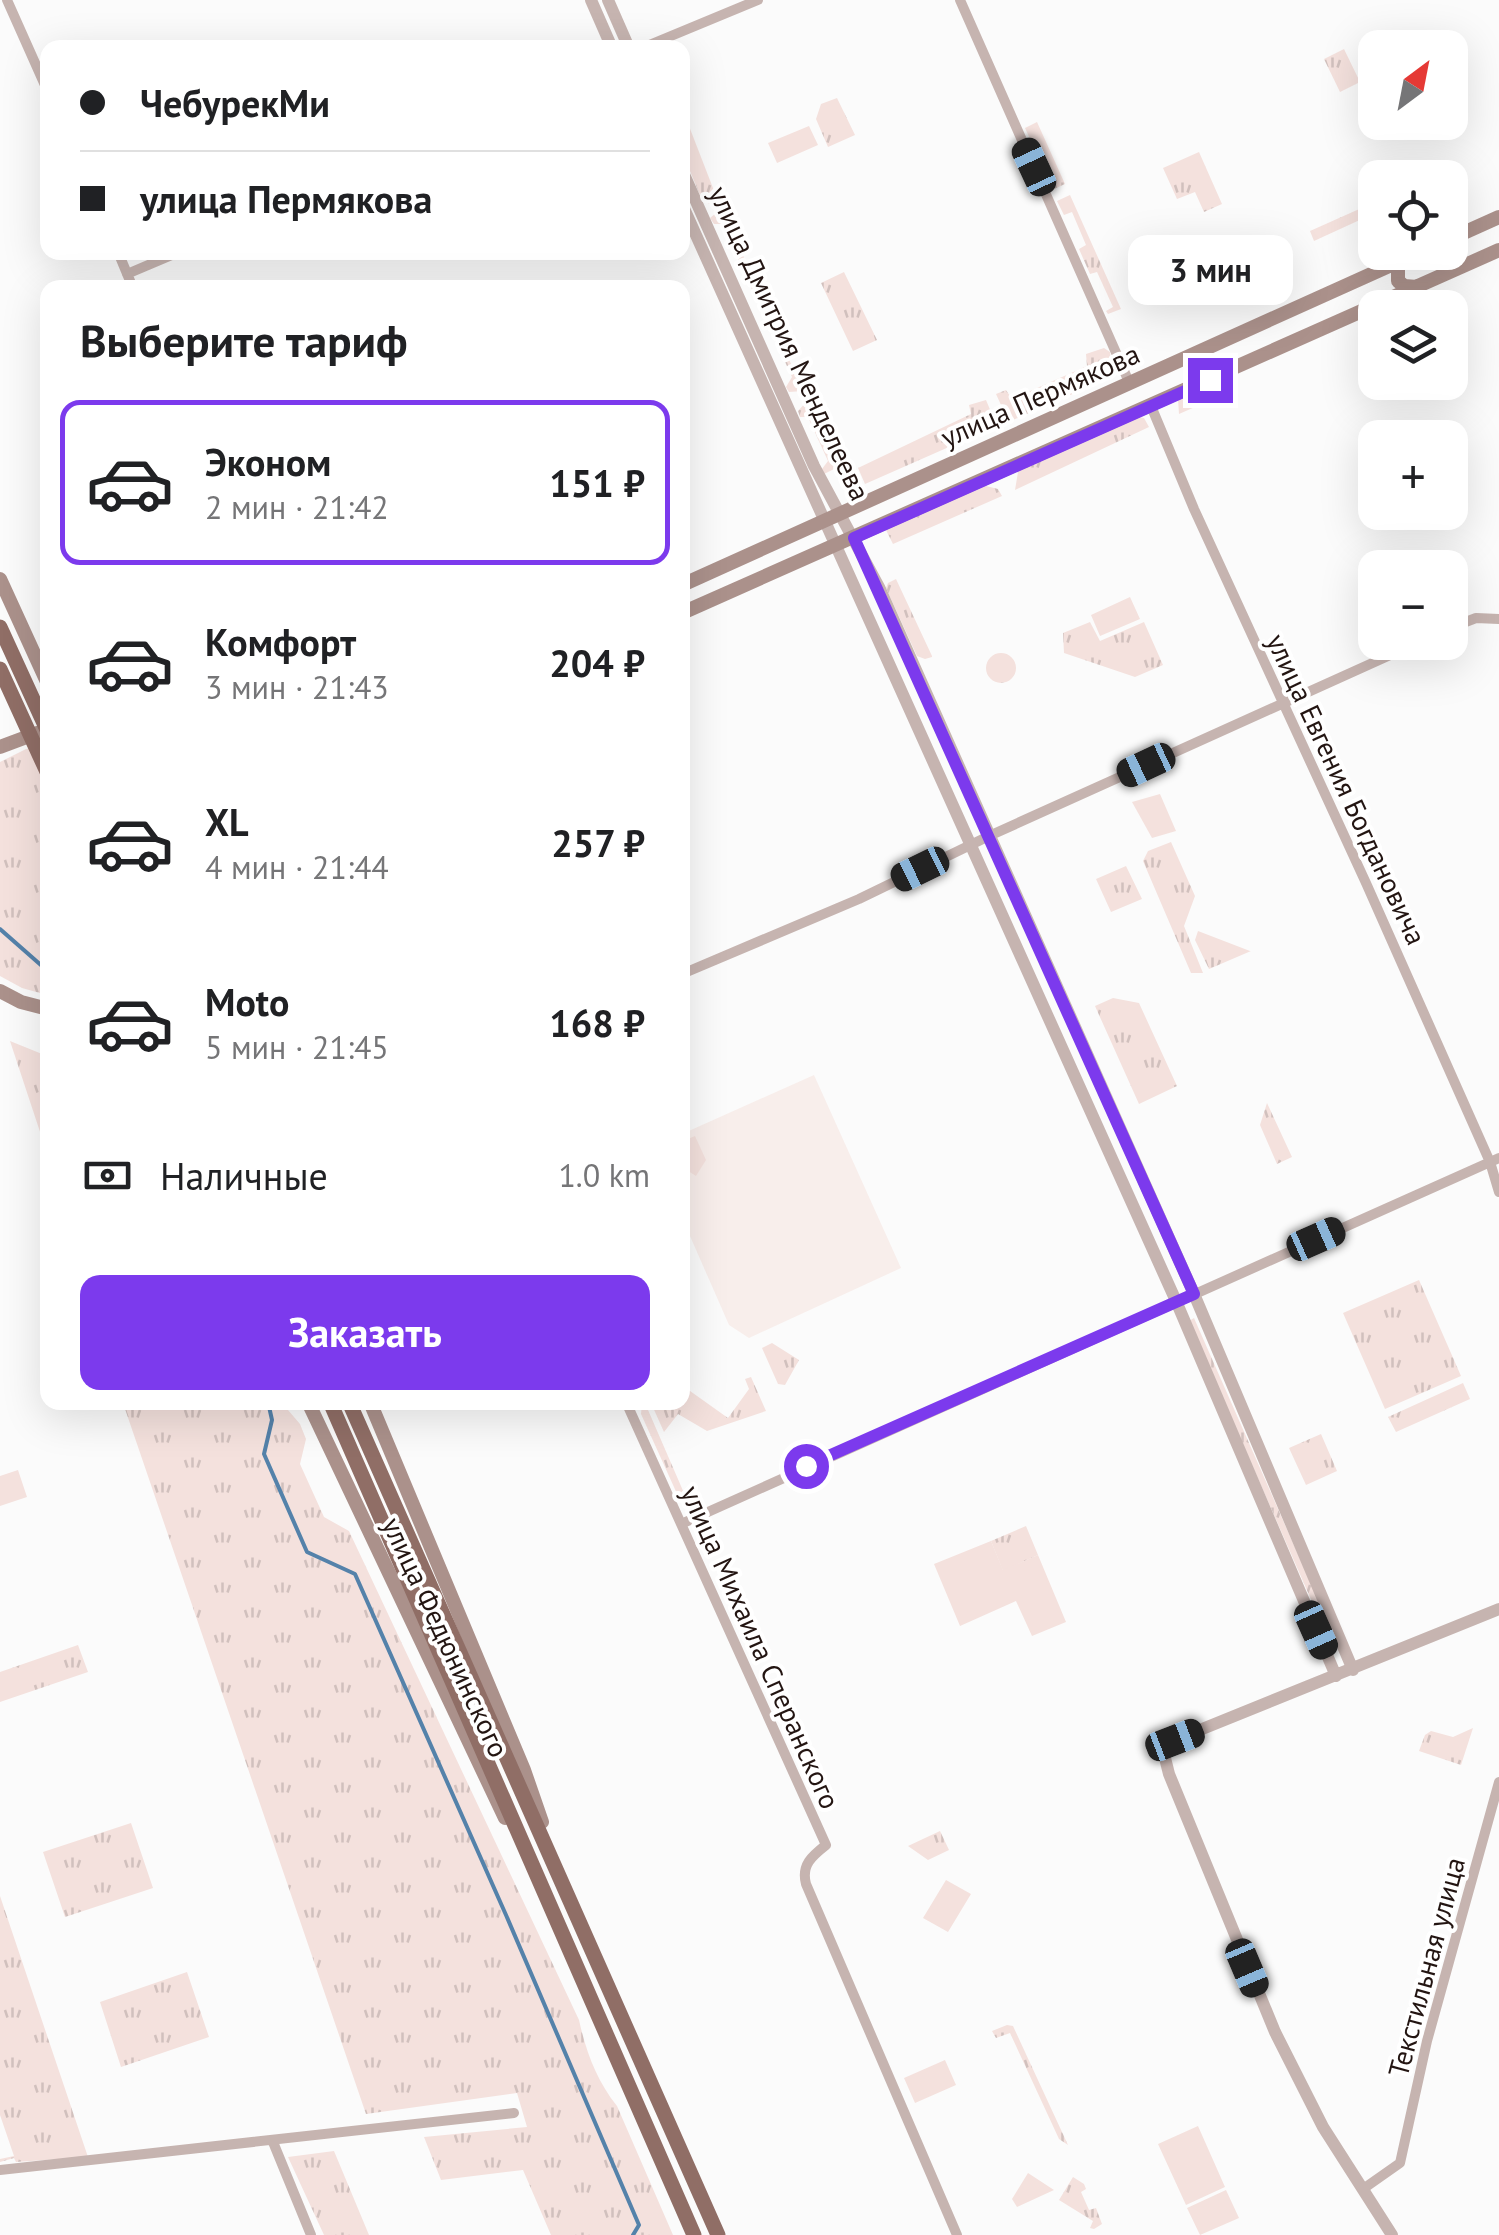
<!DOCTYPE html>
<html lang="ru">
<meta charset="utf-8">
<style>
:root{--surface:#fff;--page:#f2f2f2;--text:#202124;--muted:#757577;--line:#e0e0e0;--accent:#7c3aed}
body{margin:0;font-family:"PT Sans",sans-serif;background:var(--page);color:var(--text);height:100vh;display:flex;flex-direction:column;font-size:38px;white-space:nowrap}
*{box-sizing:border-box;margin:0}
p{font-size:32px;color:var(--muted)}
.icon{flex:none;width:55px;height:55px;fill:none;stroke:currentColor;stroke-width:2;stroke-linecap:round;stroke-linejoin:round}
.map{position:relative;flex:1;overflow:hidden}
.panel{position:absolute;left:40px;top:280px;width:650px;height:1130px;display:flex;flex-direction:column;background:var(--surface);border-radius:20px;box-shadow:0 10px 40px #0002}
.panel>*{flex:none}
.banner{position:absolute;left:40px;top:40px;width:650px;height:220px;border-radius:20px;box-shadow:0 10px 40px #0002;display:grid;align-content:center;height:220px;padding:0 40px;background:var(--surface)}
.needle{width:65px;rotate:32deg}
.tools{position:absolute;left:1358px;top:30px;display:grid;gap:20px}
.tools a{display:grid;place-items:center;width:110px;height:110px;border-radius:20px;background:var(--surface);box-shadow:0 10px 40px #0002;font-size:50px}
.end{position:absolute;width:45px;height:45px;margin:-22px;border:12px solid #7c3aed;background:#fff;box-shadow:0 0 0 5px #fff}
.from{border-radius:50%}
.bubble{position:absolute;height:70px;border-radius:20px;background:var(--surface);box-shadow:0 10px 40px #0002;font-size:32px;font-weight:600;line-height:70px;text-align:center}
.car{position:absolute;width:30px;height:60px;margin:-30px -15px;border-radius:12px;box-shadow:0 0 8px 2px #0007;background:linear-gradient(#222 24%,#8ab4d8 0 40%,#222 0 76%,#8ab4d8 0 86%,#222 0)}
.banner b{display:flex;align-items:center;gap:35px;height:95px;font-size:38px}
.banner b+b{border-top:2px solid var(--line)}
.banner i{width:25px;height:25px;background:var(--text)}
ul{padding:0;list-style:none}
li{display:flex;align-items:center;gap:30px;height:165px;margin:0 20px 15px;padding:0 20px;border:5px solid transparent;border-radius:20px}
li div{flex:1}
li b{display:block;font-size:38px}
li em{font-style:normal;font-weight:600}
li.selected{border-color:var(--accent)}
li>.icon{width:90px;height:90px;stroke-width:1.5}
h2{padding:0 40px;font-size:45px;line-height:120px}
.pay{display:flex;align-items:center;gap:25px;height:110px;padding:0 40px;font-size:38px}
.pay p{margin-inline-start:auto}
.button{display:flex;gap:20px;margin-top:auto;padding:20px 40px}
.button a{flex:1;height:115px;border-radius:20px;background:var(--accent);color:#fff;font-size:40px;font-weight:600;line-height:115px;text-align:center}
.map>svg:first-child{display:block}
.built{fill:#f8eeeb}
.grass{fill:url(#grass-tufts)}
.forest{fill:url(#forest-firs)}
.pitch{fill:#f4e1dd}
.lines{fill:none;stroke-linecap:round;stroke-linejoin:round}
.stream{stroke:#5482aa;stroke-width:4}
.minor{stroke:#c6b4b0;stroke-width:10}
.tertiary{stroke:#c6b4b0;stroke-width:12}
.secondary{stroke:#ab918b;stroke-width:14}
.trunk{stroke:#906e66;stroke-width:15}
.trunk-bridge{stroke:#906e66;stroke-width:15}
.route{stroke:#7c3aed;stroke-width:12}
.labels{text-anchor:middle;dominant-baseline:central;stroke-width:8;stroke-linejoin:round;paint-order:stroke}
.street-label{font-size:28px;fill:#231512;stroke:#fff}
</style>
<div class="map">
<svg width="1499" height="2235" viewBox="0 0 1499 2235">
<defs>
<pattern id="grass-tufts" width="24" height="20" patternUnits="userSpaceOnUse" patternTransform="scale(2.5)"><rect width="24" height="20" fill="#f4e1dd"/><path d="M3 7l-1-3M5 7V3M7 7l1-3M15 17l-1-3M17 17v-4M19 17l1-3" fill="none" stroke="#d1c0bd"/></pattern>
<pattern id="forest-firs" width="22" height="20" patternUnits="userSpaceOnUse" patternTransform="scale(2.5)"><rect width="22" height="20" fill="#f4e1dd"/><path d="M5 1l3.5 6h-7zM16 11l3.5 6h-7z" fill="#d1c0bd"/></pattern>
</defs>
<rect width="100%" height="100%" fill="#fbfbfb"/>
<path class="built" d="M814,1075L901,1268L749,1338L729,1325L683,1220L682,1134Z"/>
<path class="grass" d="M1344,49L1360,82L1340,92L1324,59Z
M837,98L855,135L828,147L816,119L821,104Z
M682,108L718,201L709,204L702,200L685,159Z
M1037,122L1065,184L1052,190L1047,178L1054,174L1038,141L1032,143L1025,128Z
M1199,152L1222,204L1204,212L1195,192L1177,199L1163,168Z
M1070,195L1121,309L1108,314L1106,311L1113,307L1097,272L1090,274L1079,249L1086,245L1072,212L1064,215L1057,201Z
M722,208L803,391L789,392L786,387L792,377L722,224H714L710,218Z
M844,272L877,340L853,351L821,283Z
M1104,348L1110,352L1111,359L1100,382L1013,420L1006,416L996,394L1006,390L1012,399L1087,366L1086,354Z
M1232,380L1236,389L1179,414L1178,399L1203,387Z
M808,400L838,467L824,474L822,469L828,461L808,417H800L798,411Z
M986,400L994,419L992,428L865,484L858,468L971,414L969,405Z
M1138,417L1144,418L1149,427L1015,490L1018,472L1024,468Z
M982,485L998,489L1002,496L893,544L886,530Z
M896,579L932,656V657L925,659L917,656L886,588L888,583Z
M1090,622L1100,641L1144,622L1163,665L1135,677L1064,653L1063,633Z
M986 668a15 15 0 1 1 30 0a15 15 0 1 1-30 0Z
M47,743V995L22,988L0,976V762L26,749Z
M1171,842L1195,896L1184,926L1203,973H1191L1143,861L1148,851Z
M1126,866L1142,899L1111,912L1096,879Z
M1198,931L1250,951H1251L1209,969L1195,940Z
M1113,998L1139,1003L1177,1086L1139,1104L1095,1006Z
M10,1041L47,1056V1153Z
M1267,1103L1292,1157L1277,1164L1260,1125Z
M1419,1280L1461,1376L1385,1409L1343,1313Z
M1194,1318L1333,1634L1327,1636L1189,1321Z
M772,1343L799,1360L785,1385L778,1384L762,1348Z
M751,1377L766,1411L707,1431L678,1414L664,1432L651,1403L682,1402L683,1386L728,1418L749,1389L745,1379Z
M1463,1383L1470,1399L1396,1432L1388,1417Z
M123,1403H282L300,1424L306,1439L300,1464L324,1517L349,1531L579,2020C586,2052 597,2081 617,2106L673,2235H551L523,2170L441,2180L424,2137L527,2127L517,2093L366,2114Z
M642,1403H645L684,1493L678,1496L641,1414Z
M1321,1434L1337,1471L1306,1485L1289,1448Z
M18,1470L27,1497L0,1506V1476Z
M1026,1526L1038,1555L1003,1571L991,1541Z
M78,1645L88,1672L0,1702V1672Z
M1473,1728L1461,1765L1419,1751L1425,1735L1431,1731L1453,1737Z
M131,1823L153,1888L65,1917L43,1852Z
M940,1831L949,1850L928,1860L908,1846Z
M0,1896L88,2157L16,2162L14,2158L0,2162V2159L14,2156L0,2115Z
M187,1972L209,2037L121,2067L100,2002Z
M1007,2025L1013,2026L1068,2145L1059,2139L1010,2033L996,2038L992,2031Z
M334,2151L369,2235H324L288,2157Z
M1028,2173L1054,2190L1017,2207L1012,2199Z
M1073,2177L1084,2184L1086,2189L1081,2192L1089,2210L1096,2208L1102,2224L1094,2229L1090,2228L1093,2221L1059,2200Z"/>
<path class="forest" d="M1375,202V213L1314,241L1310,231Z"/>
<path class="pitch" d="M809,126L818,145L777,163L768,143Z
M1130,597L1140,619L1100,636L1091,615Z
M1160,794L1176,831L1152,838L1132,802Z
M695,1136L706,1160L696,1176L682,1167L683,1141Z
M991,1541L1003,1570L1038,1555L1066,1622L1032,1636L1016,1601L960,1626L934,1564Z
M946,1880L971,1894L948,1932L923,1918Z
M945,2060L956,2085L915,2103L904,2078Z
M1198,2126L1225,2187L1186,2205L1158,2144Z
M1226,2190L1239,2218L1200,2235L1187,2208Z"/>
<g class="lines">
<path class="stream" d="M0,929L42,966L48,979
M268,1402L272,1420L264,1454L307,1552L355,1574L506,1915L639,2225L633,2235"/>
<path class="minor" d="M7,0L48,92
M960,0L1129,382
M642,48L758,0
M118,252L133,288
M127,274L179,252
M1151,406L1194,509L1366,883L1490,1162L1499,1192
M1450,628L1476,618L1499,619
M682,974L859,899L989,836L1419,642
M626,1402L826,1845C812,1856 801,1865 806,1884L957,2235
M681,1524L1499,1158
M273,2142L311,2235
M0,2170L514,2113
M1363,2189L1400,2163L1427,2041L1499,1782"/>
<path class="tertiary" d="M591,0L612,48
M608,0L629,48
M682,170L814,466L879,587L1194,1294L1353,1670
M682,204L1176,1301L1336,1676
M1392,2235L1323,2127L1275,2032L1169,1774L1165,1758L1166,1749L1175,1740L1499,1609"/>
<path class="secondary" d="M1450,239L1499,217
M1406,259L1398,267V281L1404,286L1417,287
M0,579L48,684
M682,585L1420,252
M682,613L1499,250
M0,747L48,729
M0,991L21,1002L48,1009
M308,1402L505,1818
M370,1402L524,1770L542,1822"/>
<path class="trunk" d="M330,1402L694,2235
M349,1402L718,2235"/>
<path class="trunk-bridge" d="M0,627L48,732
M0,669L48,774"/>
</g>
<g class="lines">
<path class="route" d="M806,1466L1194,1294L854,538L1210,380"/>
</g>
<g class="labels">
<g class="street-label">
<text transform="translate(790 343) rotate(65)">улица Дмитрия Менделеева</text>
<text transform="translate(1040 395) rotate(-24)">улица Пермякова</text>
<text transform="translate(1347 789) rotate(65)">улица Евгения Богдановича</text>
<text transform="translate(446 1637) rotate(65)">улица Федюнинского</text>
<text transform="translate(761 1647) rotate(66)">улица Михаила Сперанского</text>
<text transform="translate(1426 1967) rotate(-75)">Текстильная улица</text>
</g>
</g>
</svg>
<div class="tools">
<a><svg class="needle" viewBox="-14 -14 28 28"><path d="M0-13l5 13h-10z" fill="#e53935"/><path d="M0 13l5-13h-10z" fill="#757577"/></svg></a>
<a><svg class="icon" aria-label="locate" viewBox="0 0 24 24"><circle cx="12" cy="12" r="6"/><path d="M12 2v4M12 18v4M2 12h4M18 12h4"/></svg></a>
<a><svg class="icon" aria-label="layers" viewBox="0 0 24 24"><path d="M12 4l9 5-9 5-9-5zM3 14l9 5 9-5"/></svg></a>
<a>+</a>
<a>−</a>
</div>
<i class="end from" style="left:806px;top:1466px"></i>
<i class="end" style="left:1210px;top:380px"></i>
<div class="bubble" style="left:1128px;top:235px;width:165px">3 мин</div>
<i class="car" style="left:1034px;top:167px;rotate:335deg"></i>
<i class="car" style="left:1146px;top:765px;rotate:245deg"></i>
<i class="car" style="left:920px;top:869px;rotate:244deg"></i>
<i class="car" style="left:1316px;top:1239px;rotate:66deg"></i>
<i class="car" style="left:1316px;top:1630px;rotate:156deg"></i>
<i class="car" style="left:1175px;top:1740px;rotate:69deg"></i>
<i class="car" style="left:1247px;top:1968px;rotate:157deg"></i>
<div class="banner">
<b><i class="from"></i>ЧебурекМи</b>
<b><i></i>улица Пермякова</b>
</div>
<section class="panel">
<h2>Выберите тариф</h2>
<ul>
<li class="selected"><svg class="icon" aria-label="car" viewBox="0 0 24 24"><path d="M5 17H2v-5l4-1 3-4h7l3 4 3 1v5h-3M9 17h6M6 11h13"/><circle cx="7" cy="17" r="2"/><circle cx="17" cy="17" r="2"/></svg><div><b>Эконом</b><p>2 мин · 21:42</p></div><em>151 ₽</em></li>
<li><svg class="icon" aria-label="car" viewBox="0 0 24 24"><path d="M5 17H2v-5l4-1 3-4h7l3 4 3 1v5h-3M9 17h6M6 11h13"/><circle cx="7" cy="17" r="2"/><circle cx="17" cy="17" r="2"/></svg><div><b>Комфорт</b><p>3 мин · 21:43</p></div><em>204 ₽</em></li>
<li><svg class="icon" aria-label="car" viewBox="0 0 24 24"><path d="M5 17H2v-5l4-1 3-4h7l3 4 3 1v5h-3M9 17h6M6 11h13"/><circle cx="7" cy="17" r="2"/><circle cx="17" cy="17" r="2"/></svg><div><b>XL</b><p>4 мин · 21:44</p></div><em>257 ₽</em></li>
<li><svg class="icon" aria-label="car" viewBox="0 0 24 24"><path d="M5 17H2v-5l4-1 3-4h7l3 4 3 1v5h-3M9 17h6M6 11h13"/><circle cx="7" cy="17" r="2"/><circle cx="17" cy="17" r="2"/></svg><div><b>Moto</b><p>5 мин · 21:45</p></div><em>168 ₽</em></li>
</ul>
<div class="pay"><svg class="icon" aria-label="cash" viewBox="0 0 24 24"><path d="M3 7h18v10H3z"/><circle cx="12" cy="12" r="2"/></svg>Наличные<p>1.0 km</p></div>
<div class="button"><a>Заказать</a></div>
</section>
</div>
